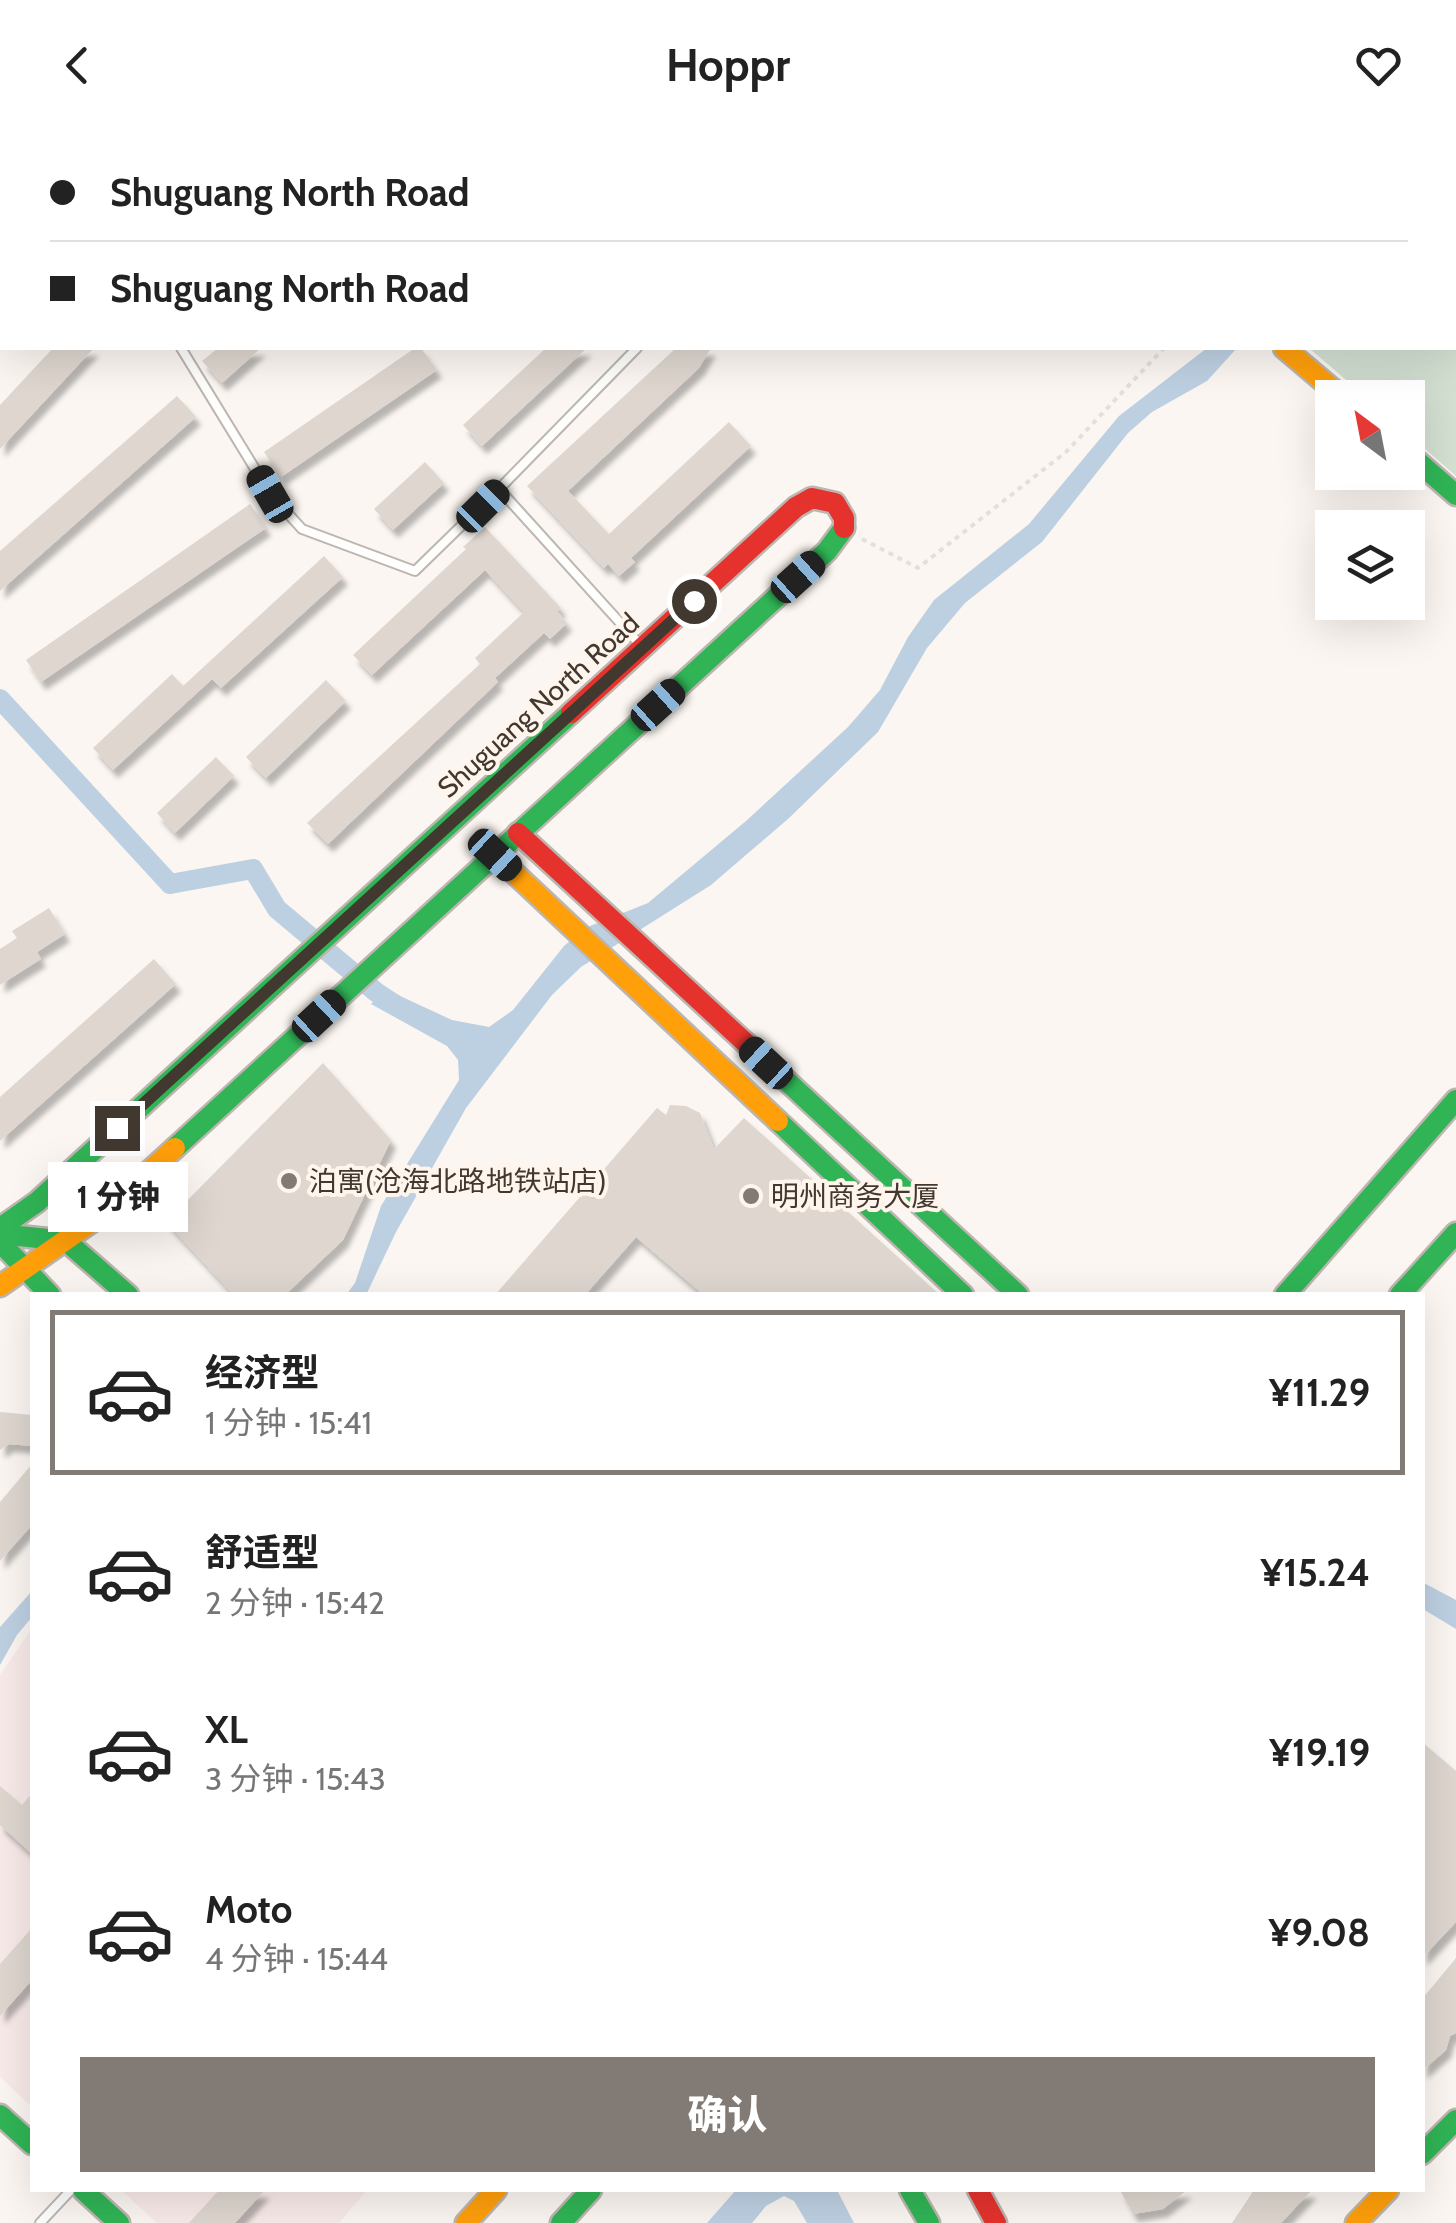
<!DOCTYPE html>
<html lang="zh">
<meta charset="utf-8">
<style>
:root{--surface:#fff;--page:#f6f6f6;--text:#222;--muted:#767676;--line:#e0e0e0;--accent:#827a74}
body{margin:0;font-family:Cabin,"Noto Sans SC",sans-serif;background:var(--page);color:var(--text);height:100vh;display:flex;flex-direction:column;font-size:38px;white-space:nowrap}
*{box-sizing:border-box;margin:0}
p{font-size:32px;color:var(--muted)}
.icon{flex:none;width:55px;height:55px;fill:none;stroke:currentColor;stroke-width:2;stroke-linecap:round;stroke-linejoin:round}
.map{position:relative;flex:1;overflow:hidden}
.details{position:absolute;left:30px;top:1162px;width:1395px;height:900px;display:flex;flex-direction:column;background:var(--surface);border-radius:0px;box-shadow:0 10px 40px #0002}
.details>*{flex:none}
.guide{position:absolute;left:0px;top:0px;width:1458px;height:220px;box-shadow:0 10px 40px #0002;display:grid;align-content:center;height:220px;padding:0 50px;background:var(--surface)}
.needle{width:65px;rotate:328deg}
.tools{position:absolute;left:1315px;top:250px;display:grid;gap:20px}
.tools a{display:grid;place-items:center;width:110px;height:110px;border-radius:0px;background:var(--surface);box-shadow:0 10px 40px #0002;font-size:50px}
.end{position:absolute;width:45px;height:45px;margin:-22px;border:12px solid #413830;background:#fff;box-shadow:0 0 0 5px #fff}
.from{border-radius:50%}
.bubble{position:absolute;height:70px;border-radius:0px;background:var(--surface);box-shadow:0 10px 40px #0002;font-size:32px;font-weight:800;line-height:70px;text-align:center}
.car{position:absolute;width:30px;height:60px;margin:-30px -15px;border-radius:12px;box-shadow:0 0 8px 2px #0007;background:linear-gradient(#222 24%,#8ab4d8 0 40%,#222 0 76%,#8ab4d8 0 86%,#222 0)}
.guide b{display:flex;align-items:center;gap:35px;height:95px;font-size:38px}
.guide b+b{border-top:2px solid var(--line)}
.guide i{width:25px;height:25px;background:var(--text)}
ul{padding:18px 0 0;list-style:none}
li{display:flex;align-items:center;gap:30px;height:165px;margin:0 20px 15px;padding:0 30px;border:5px solid transparent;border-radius:0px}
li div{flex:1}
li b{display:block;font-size:38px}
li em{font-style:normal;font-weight:800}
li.selected{border-color:var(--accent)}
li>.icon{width:90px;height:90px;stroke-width:1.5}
.primary-button{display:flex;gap:20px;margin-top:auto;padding:20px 50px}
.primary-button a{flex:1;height:115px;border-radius:0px;background:var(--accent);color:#fff;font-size:40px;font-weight:800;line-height:115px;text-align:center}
header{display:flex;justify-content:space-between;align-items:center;height:130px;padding:0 50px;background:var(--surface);font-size:45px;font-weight:800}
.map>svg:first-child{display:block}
.education{fill:#f8eae9}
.green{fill:#d3e0d2}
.water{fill:#bdd0e2}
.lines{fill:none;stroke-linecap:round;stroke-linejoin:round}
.canal{stroke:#bdd0e2;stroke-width:20}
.building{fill:#ded6cf;filter:url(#shadow)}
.lane-casing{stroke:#bcb5b0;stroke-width:12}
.fast-casing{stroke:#bcb5b0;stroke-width:25}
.slow-casing{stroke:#bcb5b0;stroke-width:25}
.jam-casing{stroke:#bcb5b0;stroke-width:25}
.path{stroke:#e2e0de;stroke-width:4;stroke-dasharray:5 5;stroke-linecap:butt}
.lane{stroke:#fefefd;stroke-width:8}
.fast{stroke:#30b455;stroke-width:20}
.slow{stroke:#ff9f0a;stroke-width:20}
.jam{stroke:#e5322d;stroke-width:20}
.route{stroke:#413830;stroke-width:12}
.poi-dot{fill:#827a74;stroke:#fff5ed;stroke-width:4}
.labels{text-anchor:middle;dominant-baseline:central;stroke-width:8;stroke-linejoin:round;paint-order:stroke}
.street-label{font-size:28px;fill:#413830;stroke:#fff5ed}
.poi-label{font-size:28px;fill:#413830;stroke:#fff5ed;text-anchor:start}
</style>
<header><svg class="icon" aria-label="back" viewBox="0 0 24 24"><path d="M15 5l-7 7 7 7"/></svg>Hoppr<svg class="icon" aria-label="heart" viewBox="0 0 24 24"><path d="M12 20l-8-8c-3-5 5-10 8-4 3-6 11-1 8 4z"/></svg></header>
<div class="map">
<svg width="1456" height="2093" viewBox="0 0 1456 2093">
<defs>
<filter id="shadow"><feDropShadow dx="5" dy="8" stdDeviation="2.5" flood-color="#0004"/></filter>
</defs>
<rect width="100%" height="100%" fill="#fbf6f1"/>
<path class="education" d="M32,1498V1977L0,1947V1545Z
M121,2060H367L339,2093H157Z"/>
<path class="green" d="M1455,106L1456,107V346L1408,304V268L1366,267L1309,218H1455Z"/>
<path class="water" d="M1207,218H1237L1207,251L1152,282L1128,303L1042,412L965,473L927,518L878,602L788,689L711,755L581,837L552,865L466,978L396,1102L366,1165H346L355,1153L381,1076L459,950L458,930L447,916L371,874L385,859L452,890L489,897L513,880L564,816L585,798L648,773L746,691L848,597L880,560L908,507L934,470L1029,394L1119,286Z
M1422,1452L1456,1470V1499L1423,1479Z
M32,1461V1487L17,1505L0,1535V1497Z
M736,2060H837L854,2093H807L794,2071L784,2066L766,2076L752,2093H707Z"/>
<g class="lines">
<path class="canal" d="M0,569L170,754L253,739L277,779L376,862L402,879"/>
</g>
<path class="building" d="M53,218H94L0,319V275Z
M218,218H261L222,253L202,231Z
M415,218H421L437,240L281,347L264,322Z
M546,218H587L482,316L463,295Z
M676,218H711L699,238L568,361L609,404L729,292L751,316L631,428L635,432L619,446L608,434L604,438L527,356Z
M177,266L196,287L0,461V421Z
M425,332L444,353L393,400L374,379Z
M250,374L266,398L41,552L26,530Z
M485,397L561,478L557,481L567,493L550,509L544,503L495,548L498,552L328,714L307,693L480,534L475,528L524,482L485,440L372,545L353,525L466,419L463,417Z
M324,426L343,447L221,558L212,549L113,640L93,618L172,544L183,556Z
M326,550L346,571L266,648L246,627Z
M216,627L234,646L175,703L157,683Z
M49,778L65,804L37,822L41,829L0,855V819L17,808L12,801Z
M154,829L176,854L0,1011V967Z
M323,933L391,1010L343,1110L285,1165H234L166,1092Z
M670,975L686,976L700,983L714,1019L744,988L940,1165H704L636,1107L585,1165H495L657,978L666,985Z
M0,1282L32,1285V1316L9,1314L0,1320Z
M32,1334V1395L0,1431V1372Z
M1422,1612L1456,1641V1792L1422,1828Z
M0,1656L22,1675L32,1663V1724L0,1695Z
M32,1798V1850L0,1886V1834Z
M1456,1828V1903L1450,1906L1446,1920L1422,1941V1869Z
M219,2060H265L235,2093H189Z
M1120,2060H1187L1163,2079L1133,2084Z
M1254,2060H1312L1281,2093H1232Z"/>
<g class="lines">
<defs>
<path id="lane" d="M601,0L603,2
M0,1L2,4
M181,218L271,365L302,399L415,441L499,359L642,517
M499,359L637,218
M40,2093L71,2060"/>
<path id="fast" d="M1032,0L1035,2
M1408,323L1456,365
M763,929L1018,1165
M778,991L963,1165
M175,1018L827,421L844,398
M0,1098L37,1072L571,583
M0,1104L66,1111L128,1165
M0,1112L50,1165
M1285,1165L1456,970
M1400,1165L1456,1103
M0,1985L32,2014
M1422,2024L1456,1990
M83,2060L119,2093
M910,2060L929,2093
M561,2093L591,2060"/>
<path id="slow" d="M1284,218L1343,268
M495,725L778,991
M0,1156L100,1086L175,1018
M466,2093L496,2060
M1356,2093L1388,2060"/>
<path id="jam" d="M571,583L796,377L812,368L835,373L844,388V398
M518,703L763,929
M978,2060L996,2093"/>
</defs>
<use href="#lane" class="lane-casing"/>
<use href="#fast" class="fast-casing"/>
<use href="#slow" class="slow-casing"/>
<use href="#jam" class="jam-casing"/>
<path class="path" d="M1282,0L1285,2
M862,409L918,438L1066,322L1164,218"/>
<use href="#lane" class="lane"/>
<use href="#fast" class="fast"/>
<use href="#slow" class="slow"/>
<use href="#jam" class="jam"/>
</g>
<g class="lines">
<path class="route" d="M117,998L694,471"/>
</g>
<g class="poi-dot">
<circle cx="289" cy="1051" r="10"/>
<circle cx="751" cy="1066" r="10"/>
</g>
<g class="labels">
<g class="street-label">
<text transform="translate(538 575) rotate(-42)">Shuguang North Road</text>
</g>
<g class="poi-label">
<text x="309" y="1051">泊寓(沧海北路地铁站店)</text>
<text x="771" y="1066">明州商务大厦</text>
</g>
</g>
</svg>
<div class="tools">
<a><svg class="needle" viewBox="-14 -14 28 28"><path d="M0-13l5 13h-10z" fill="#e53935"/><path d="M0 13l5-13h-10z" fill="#767676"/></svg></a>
<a><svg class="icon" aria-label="layers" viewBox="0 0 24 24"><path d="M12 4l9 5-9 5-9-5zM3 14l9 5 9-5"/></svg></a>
</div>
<i class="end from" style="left:694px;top:471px"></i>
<i class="end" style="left:117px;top:998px"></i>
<div class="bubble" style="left:48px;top:1032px;width:140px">1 分钟</div>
<i class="car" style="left:270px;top:364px;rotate:330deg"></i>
<i class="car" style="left:483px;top:376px;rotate:45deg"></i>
<i class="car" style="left:798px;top:447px;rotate:48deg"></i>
<i class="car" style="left:658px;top:575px;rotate:48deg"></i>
<i class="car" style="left:495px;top:725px;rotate:133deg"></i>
<i class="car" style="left:319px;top:886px;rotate:47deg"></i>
<i class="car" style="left:766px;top:933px;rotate:313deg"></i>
<div class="guide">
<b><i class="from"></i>Shuguang North Road</b>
<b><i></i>Shuguang North Road</b>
</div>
<section class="details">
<ul>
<li class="selected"><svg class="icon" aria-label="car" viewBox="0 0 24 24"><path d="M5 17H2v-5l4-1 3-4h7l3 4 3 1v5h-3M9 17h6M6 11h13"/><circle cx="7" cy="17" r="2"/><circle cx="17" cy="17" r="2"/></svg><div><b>经济型</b><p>1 分钟 · 15:41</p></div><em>¥11.29</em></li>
<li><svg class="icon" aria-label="car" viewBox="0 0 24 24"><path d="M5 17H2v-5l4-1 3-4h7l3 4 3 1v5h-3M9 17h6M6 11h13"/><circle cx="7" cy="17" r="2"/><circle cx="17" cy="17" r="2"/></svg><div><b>舒适型</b><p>2 分钟 · 15:42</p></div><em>¥15.24</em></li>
<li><svg class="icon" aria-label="car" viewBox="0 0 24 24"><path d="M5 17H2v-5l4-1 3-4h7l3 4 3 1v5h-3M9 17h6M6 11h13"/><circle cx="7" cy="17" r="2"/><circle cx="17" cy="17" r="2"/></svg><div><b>XL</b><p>3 分钟 · 15:43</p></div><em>¥19.19</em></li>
<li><svg class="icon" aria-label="car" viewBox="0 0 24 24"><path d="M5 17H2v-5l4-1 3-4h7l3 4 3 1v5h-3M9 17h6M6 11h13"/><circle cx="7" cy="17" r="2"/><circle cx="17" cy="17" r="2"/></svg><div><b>Moto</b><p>4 分钟 · 15:44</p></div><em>¥9.08</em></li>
</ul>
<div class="primary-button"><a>确认</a></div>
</section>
</div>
